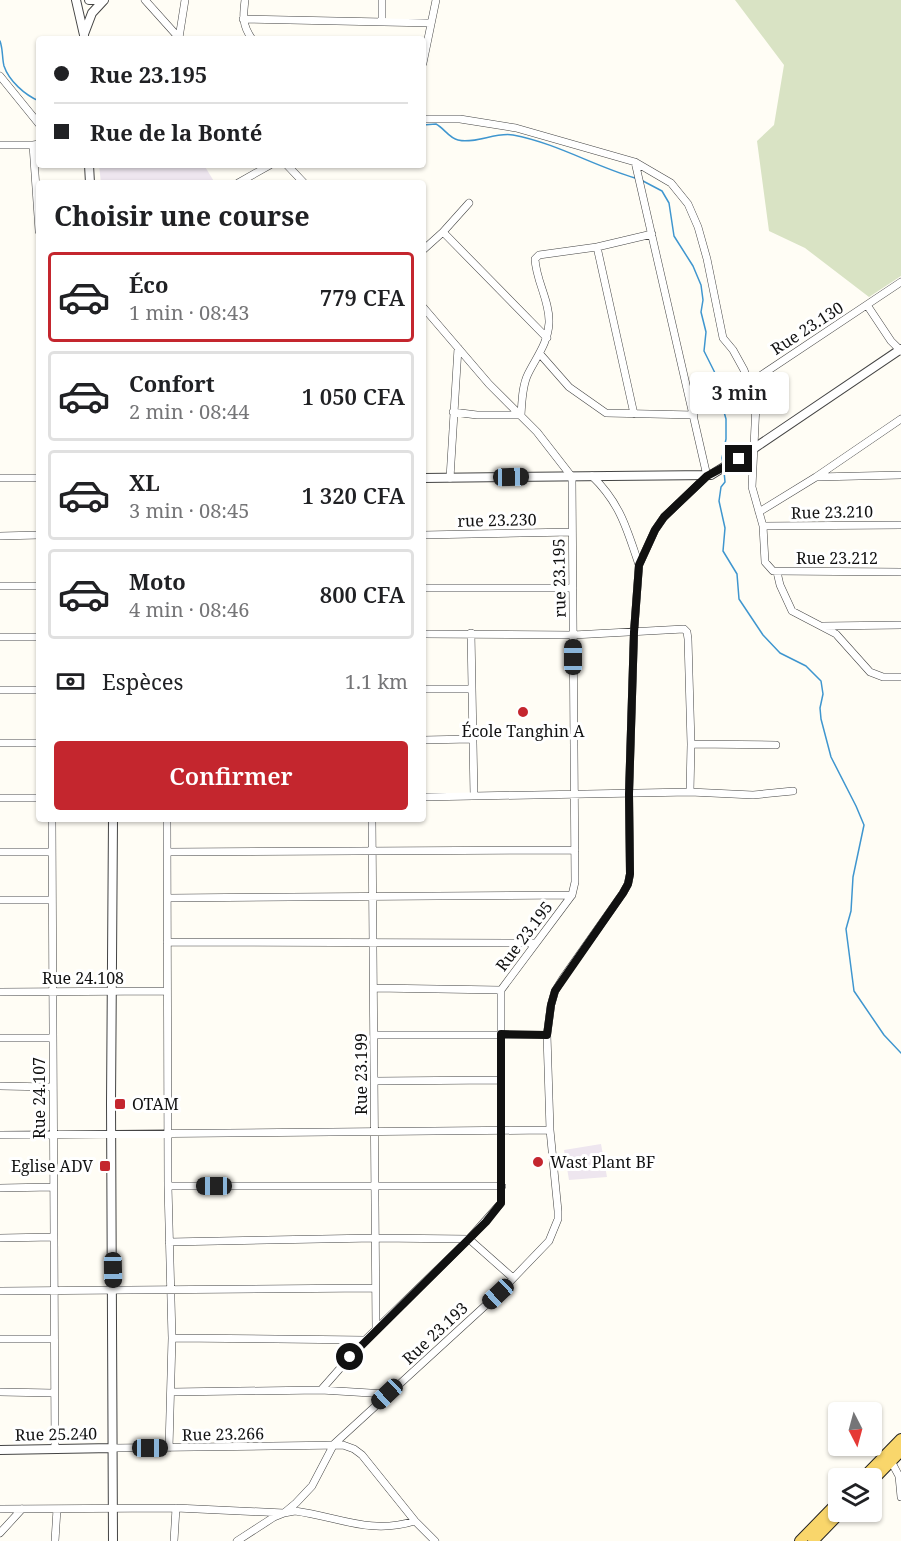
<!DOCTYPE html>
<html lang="fr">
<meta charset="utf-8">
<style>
:root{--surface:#fff;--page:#f6f6f6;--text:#202124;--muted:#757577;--line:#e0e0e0;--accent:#c4262e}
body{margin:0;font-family:"Noto Serif",serif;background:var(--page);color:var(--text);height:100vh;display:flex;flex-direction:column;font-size:22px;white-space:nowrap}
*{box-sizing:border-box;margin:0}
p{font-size:20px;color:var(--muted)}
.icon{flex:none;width:33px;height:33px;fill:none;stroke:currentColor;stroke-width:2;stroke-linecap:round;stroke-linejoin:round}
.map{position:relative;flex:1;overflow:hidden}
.sheet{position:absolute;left:36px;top:180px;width:390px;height:642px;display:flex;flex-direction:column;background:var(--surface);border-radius:6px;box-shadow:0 2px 4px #0004}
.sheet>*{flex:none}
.guide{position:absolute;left:36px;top:36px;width:390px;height:132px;border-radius:6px;box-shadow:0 2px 4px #0004;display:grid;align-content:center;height:132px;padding:0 18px;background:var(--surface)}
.needle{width:39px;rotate:174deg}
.tools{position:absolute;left:828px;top:1402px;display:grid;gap:12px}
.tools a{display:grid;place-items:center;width:54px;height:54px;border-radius:6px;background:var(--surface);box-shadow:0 2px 4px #0004;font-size:30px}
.end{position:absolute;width:27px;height:27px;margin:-14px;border:8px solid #111;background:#fff;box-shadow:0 0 0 3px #fff}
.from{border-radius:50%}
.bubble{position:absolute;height:42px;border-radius:6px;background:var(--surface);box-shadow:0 2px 4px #0004;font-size:20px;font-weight:600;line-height:42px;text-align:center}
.car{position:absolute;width:18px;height:36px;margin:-18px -9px;border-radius:8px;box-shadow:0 0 4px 2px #0007;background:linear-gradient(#222 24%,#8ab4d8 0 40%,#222 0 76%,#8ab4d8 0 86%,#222 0)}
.guide b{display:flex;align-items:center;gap:21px;height:57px;font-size:22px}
.guide b+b{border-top:2px solid var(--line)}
.guide i{width:15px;height:15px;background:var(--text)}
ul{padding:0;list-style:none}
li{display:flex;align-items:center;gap:18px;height:90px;margin:0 12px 9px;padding:0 6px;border:3px solid var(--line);border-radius:6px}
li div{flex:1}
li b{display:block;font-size:22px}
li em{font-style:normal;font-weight:600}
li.current{border-color:var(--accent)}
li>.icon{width:54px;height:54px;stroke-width:1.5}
h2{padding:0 18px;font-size:27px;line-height:72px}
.pay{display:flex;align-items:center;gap:15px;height:66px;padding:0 18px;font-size:22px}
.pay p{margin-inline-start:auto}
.action{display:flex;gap:12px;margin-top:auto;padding:12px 18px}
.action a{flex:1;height:69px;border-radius:6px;background:var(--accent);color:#fff;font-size:24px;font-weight:600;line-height:69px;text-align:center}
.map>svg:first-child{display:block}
.industrial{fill:#eee6ef}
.cemetery{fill:#d9e3c4}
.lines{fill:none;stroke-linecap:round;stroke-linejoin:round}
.stream{stroke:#3f96cf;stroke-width:1.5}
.minor-casing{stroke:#444;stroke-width:8}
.tertiary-casing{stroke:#444;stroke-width:10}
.primary-casing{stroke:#222;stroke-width:12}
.minor{stroke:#fff;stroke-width:7}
.tertiary{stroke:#fff;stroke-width:8}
.primary{stroke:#f9d66b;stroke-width:10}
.route{stroke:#111;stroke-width:8}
.poi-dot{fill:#c4262e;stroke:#fff;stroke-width:2}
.labels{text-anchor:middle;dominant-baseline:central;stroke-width:6;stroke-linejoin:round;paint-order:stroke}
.street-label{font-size:16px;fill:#111;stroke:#fff}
.poi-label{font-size:16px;fill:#111;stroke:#fff;text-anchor:start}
</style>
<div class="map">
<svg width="901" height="1541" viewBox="0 0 901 1541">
<rect width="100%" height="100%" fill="#fffdf5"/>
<path class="industrial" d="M99,165H204L215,183H101Z
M601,1144L607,1177L569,1180L564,1150Z"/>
<path class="cemetery" d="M735,0H901V276L869,297L805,248L769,231L757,141L774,125L784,65Z"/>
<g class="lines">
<path class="stream" d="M0,41C3,49 2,58 4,66C9,81 25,95 39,101
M423,125L436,124C444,128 449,138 458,140C476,144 495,132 513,135C556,143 594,166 635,178
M643,181L662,191L669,203L674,236L693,266L701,285L703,300L701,312L706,332L704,351L717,377V387L726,419V439L722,458L723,463
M724,471L725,482L721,487L719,501L725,528L723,551L737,574L739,599L763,635L780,653L806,666L821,681L823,694L820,708L821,719L831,757L856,806L864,825L853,877L851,911L846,929L854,991L884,1035L901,1053"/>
<defs>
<path id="minor" d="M145,0L180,39
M245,0C243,16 242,25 252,39
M243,19L431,23
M382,21V0
M179,38L185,0
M423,63L436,0
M0,76L39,124
M423,119H460L516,128L635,162L671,183L688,204L698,227L707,259L723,338L733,350L744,370L755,400
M39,144L33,145L39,231
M0,145H33
M287,165L304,183
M238,183L270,165
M443,232L469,203
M597,247L652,234
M423,250L443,232L547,338
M901,282L760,376L757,384L752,487L763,526L765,562L773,571L901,572
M867,305L891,341L901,351
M540,354L569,387L606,413L694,415
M453,412L477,415H521C522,402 522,386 528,374C537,356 548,343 549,323C550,301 536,281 535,259L539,255L597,247L634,414
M592,476C620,503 627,529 639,565
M817,477L901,475
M0,478H39
M450,478L458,348
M759,512L816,477L901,419
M763,526L901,525
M423,535L572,532
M0,536L39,535
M777,572L780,585L792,611L836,634L870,672L883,677H901
M0,586H39
M423,588H573
M823,626L901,625
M471,633L474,796
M423,634L573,635L684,629L687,632L688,639L691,744L690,792
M0,637H39
M423,689H472
M0,690H39
M423,740L472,739
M0,743H39
M691,744L776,745
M423,797L690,792L753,795L793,791
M0,798H39
M52,819L55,1449
M167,819L168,1186L172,1338L169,1448
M372,819L376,1329
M0,852H52
M167,852L575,850
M168,898L572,895
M0,900H51
M167,942L535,943
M374,988L501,990
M0,992L166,991
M374,1035H547
M0,1038H52
M374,1081L501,1080
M0,1086L52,1087
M0,1135L550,1130
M168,1186H502
M0,1188L53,1187
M0,1238L54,1237
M169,1242L375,1238L469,1239L513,1278
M0,1291L374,1288
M172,1338L365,1340
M0,1339H54
M321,1390L365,1340L469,1239L501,1203V990L572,895L575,882L572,477L537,432L489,384L423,307
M0,1392L54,1393
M171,1392L321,1390L387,1394
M113,1448L343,1445L354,1449L362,1455L415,1521L435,1541
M891,1461L899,1476L901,1497
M0,1509L176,1508L284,1513L295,1511C339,1517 370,1535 415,1521
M0,1533L22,1509
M55,1541L57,1509
M174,1541L176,1508
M237,1541L274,1517L284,1513L296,1503L312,1486L334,1444L498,1294L549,1241L558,1219V1211L550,1130L547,1035L551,1005L555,991L563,978L623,893L628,884L630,874L629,794L634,632L639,565L655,530L664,517L707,476L635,162"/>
<path id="tertiary" d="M76,0L84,35
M89,0H104
M84,34L92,13L104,0
M89,165L90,183
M423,478L711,475L753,449L901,349
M0,1450L113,1448
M113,1541L111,1103L113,819"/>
<path id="primary" d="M862,1479L901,1439
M872,1481L901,1451
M800,1541L838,1502
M813,1541L841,1512"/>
</defs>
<use href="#minor" class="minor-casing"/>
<use href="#tertiary" class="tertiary-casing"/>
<use href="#primary" class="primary-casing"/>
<use href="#minor" class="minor"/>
<use href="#tertiary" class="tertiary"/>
<use href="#primary" class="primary"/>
</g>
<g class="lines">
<path class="route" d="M350,1357L486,1222L501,1203V1034L547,1035L551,1005L555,991L623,893L628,884L630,874L629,794L634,632L639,565L655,530L664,517L707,476L739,459"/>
</g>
<g class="poi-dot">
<circle cx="523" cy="712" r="6"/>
<rect x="114" y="1098" width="12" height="12" rx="3"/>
<circle cx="538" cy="1162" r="6"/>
<rect x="99" y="1160" width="12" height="12" rx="3"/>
</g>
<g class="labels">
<g class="street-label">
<text transform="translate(807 328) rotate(-33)">Rue 23.130</text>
<text transform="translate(832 512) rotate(-1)">Rue 23.210</text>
<text transform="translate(497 520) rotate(-1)">rue 23.230</text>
<text x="837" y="558">Rue 23.212</text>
<text transform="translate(559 578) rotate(-91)">rue 23.195</text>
<text transform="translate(524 936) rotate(-53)">Rue 23.195</text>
<text x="83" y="978">Rue 24.108</text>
<text transform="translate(361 1074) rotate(-90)">Rue 23.199</text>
<text transform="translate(39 1098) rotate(-90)">Rue 24.107</text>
<text transform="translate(435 1333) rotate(-43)">Rue 23.193</text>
<text transform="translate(56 1434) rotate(-1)">Rue 25.240</text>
<text transform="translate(223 1434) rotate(-1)">Rue 23.266</text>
</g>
<g class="poi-label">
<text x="523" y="731" text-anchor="middle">École Tanghin A</text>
<text x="132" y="1104">OTAM</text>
<text x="550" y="1162">Wast Plant BF</text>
<text x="93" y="1166" text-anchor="end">Eglise ADV</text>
</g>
</g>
</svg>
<div class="tools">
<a><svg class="needle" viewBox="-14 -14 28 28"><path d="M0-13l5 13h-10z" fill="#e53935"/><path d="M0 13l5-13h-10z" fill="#757577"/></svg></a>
<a><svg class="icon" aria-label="layers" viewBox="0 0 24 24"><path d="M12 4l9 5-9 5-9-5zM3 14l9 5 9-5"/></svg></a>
</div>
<i class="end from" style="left:350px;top:1357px"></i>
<i class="end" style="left:739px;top:459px"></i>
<div class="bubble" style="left:690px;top:372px;width:99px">3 min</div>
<i class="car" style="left:511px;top:477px;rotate:89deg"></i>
<i class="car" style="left:573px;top:657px;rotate:0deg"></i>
<i class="car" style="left:214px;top:1186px;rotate:270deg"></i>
<i class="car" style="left:113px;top:1270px;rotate:179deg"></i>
<i class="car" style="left:498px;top:1294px;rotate:227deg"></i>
<i class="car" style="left:387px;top:1394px;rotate:227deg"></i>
<i class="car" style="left:150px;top:1448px;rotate:90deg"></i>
<div class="guide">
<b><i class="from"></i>Rue 23.195</b>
<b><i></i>Rue de la Bonté</b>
</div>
<section class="sheet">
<h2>Choisir une course</h2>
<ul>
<li class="current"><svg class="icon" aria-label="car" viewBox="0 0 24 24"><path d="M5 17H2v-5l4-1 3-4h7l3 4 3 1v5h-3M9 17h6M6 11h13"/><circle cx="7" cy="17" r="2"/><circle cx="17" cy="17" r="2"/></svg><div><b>Éco</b><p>1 min · 08:43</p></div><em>779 CFA</em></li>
<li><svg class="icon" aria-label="car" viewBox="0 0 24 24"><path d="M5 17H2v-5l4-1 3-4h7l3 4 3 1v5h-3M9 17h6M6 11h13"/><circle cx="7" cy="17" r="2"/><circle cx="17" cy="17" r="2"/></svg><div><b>Confort</b><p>2 min · 08:44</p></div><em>1 050 CFA</em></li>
<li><svg class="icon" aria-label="car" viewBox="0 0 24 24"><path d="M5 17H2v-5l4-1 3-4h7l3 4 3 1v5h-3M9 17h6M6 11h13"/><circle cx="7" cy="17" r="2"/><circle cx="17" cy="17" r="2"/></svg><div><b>XL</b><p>3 min · 08:45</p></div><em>1 320 CFA</em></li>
<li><svg class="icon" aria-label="car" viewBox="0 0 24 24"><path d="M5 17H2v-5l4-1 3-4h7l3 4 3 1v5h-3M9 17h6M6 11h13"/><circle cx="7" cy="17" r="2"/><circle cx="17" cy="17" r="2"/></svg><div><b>Moto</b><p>4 min · 08:46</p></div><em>800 CFA</em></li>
</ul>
<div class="pay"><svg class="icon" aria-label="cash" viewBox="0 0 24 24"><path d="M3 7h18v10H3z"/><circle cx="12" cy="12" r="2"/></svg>Espèces<p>1.1 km</p></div>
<div class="action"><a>Confirmer</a></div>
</section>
</div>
